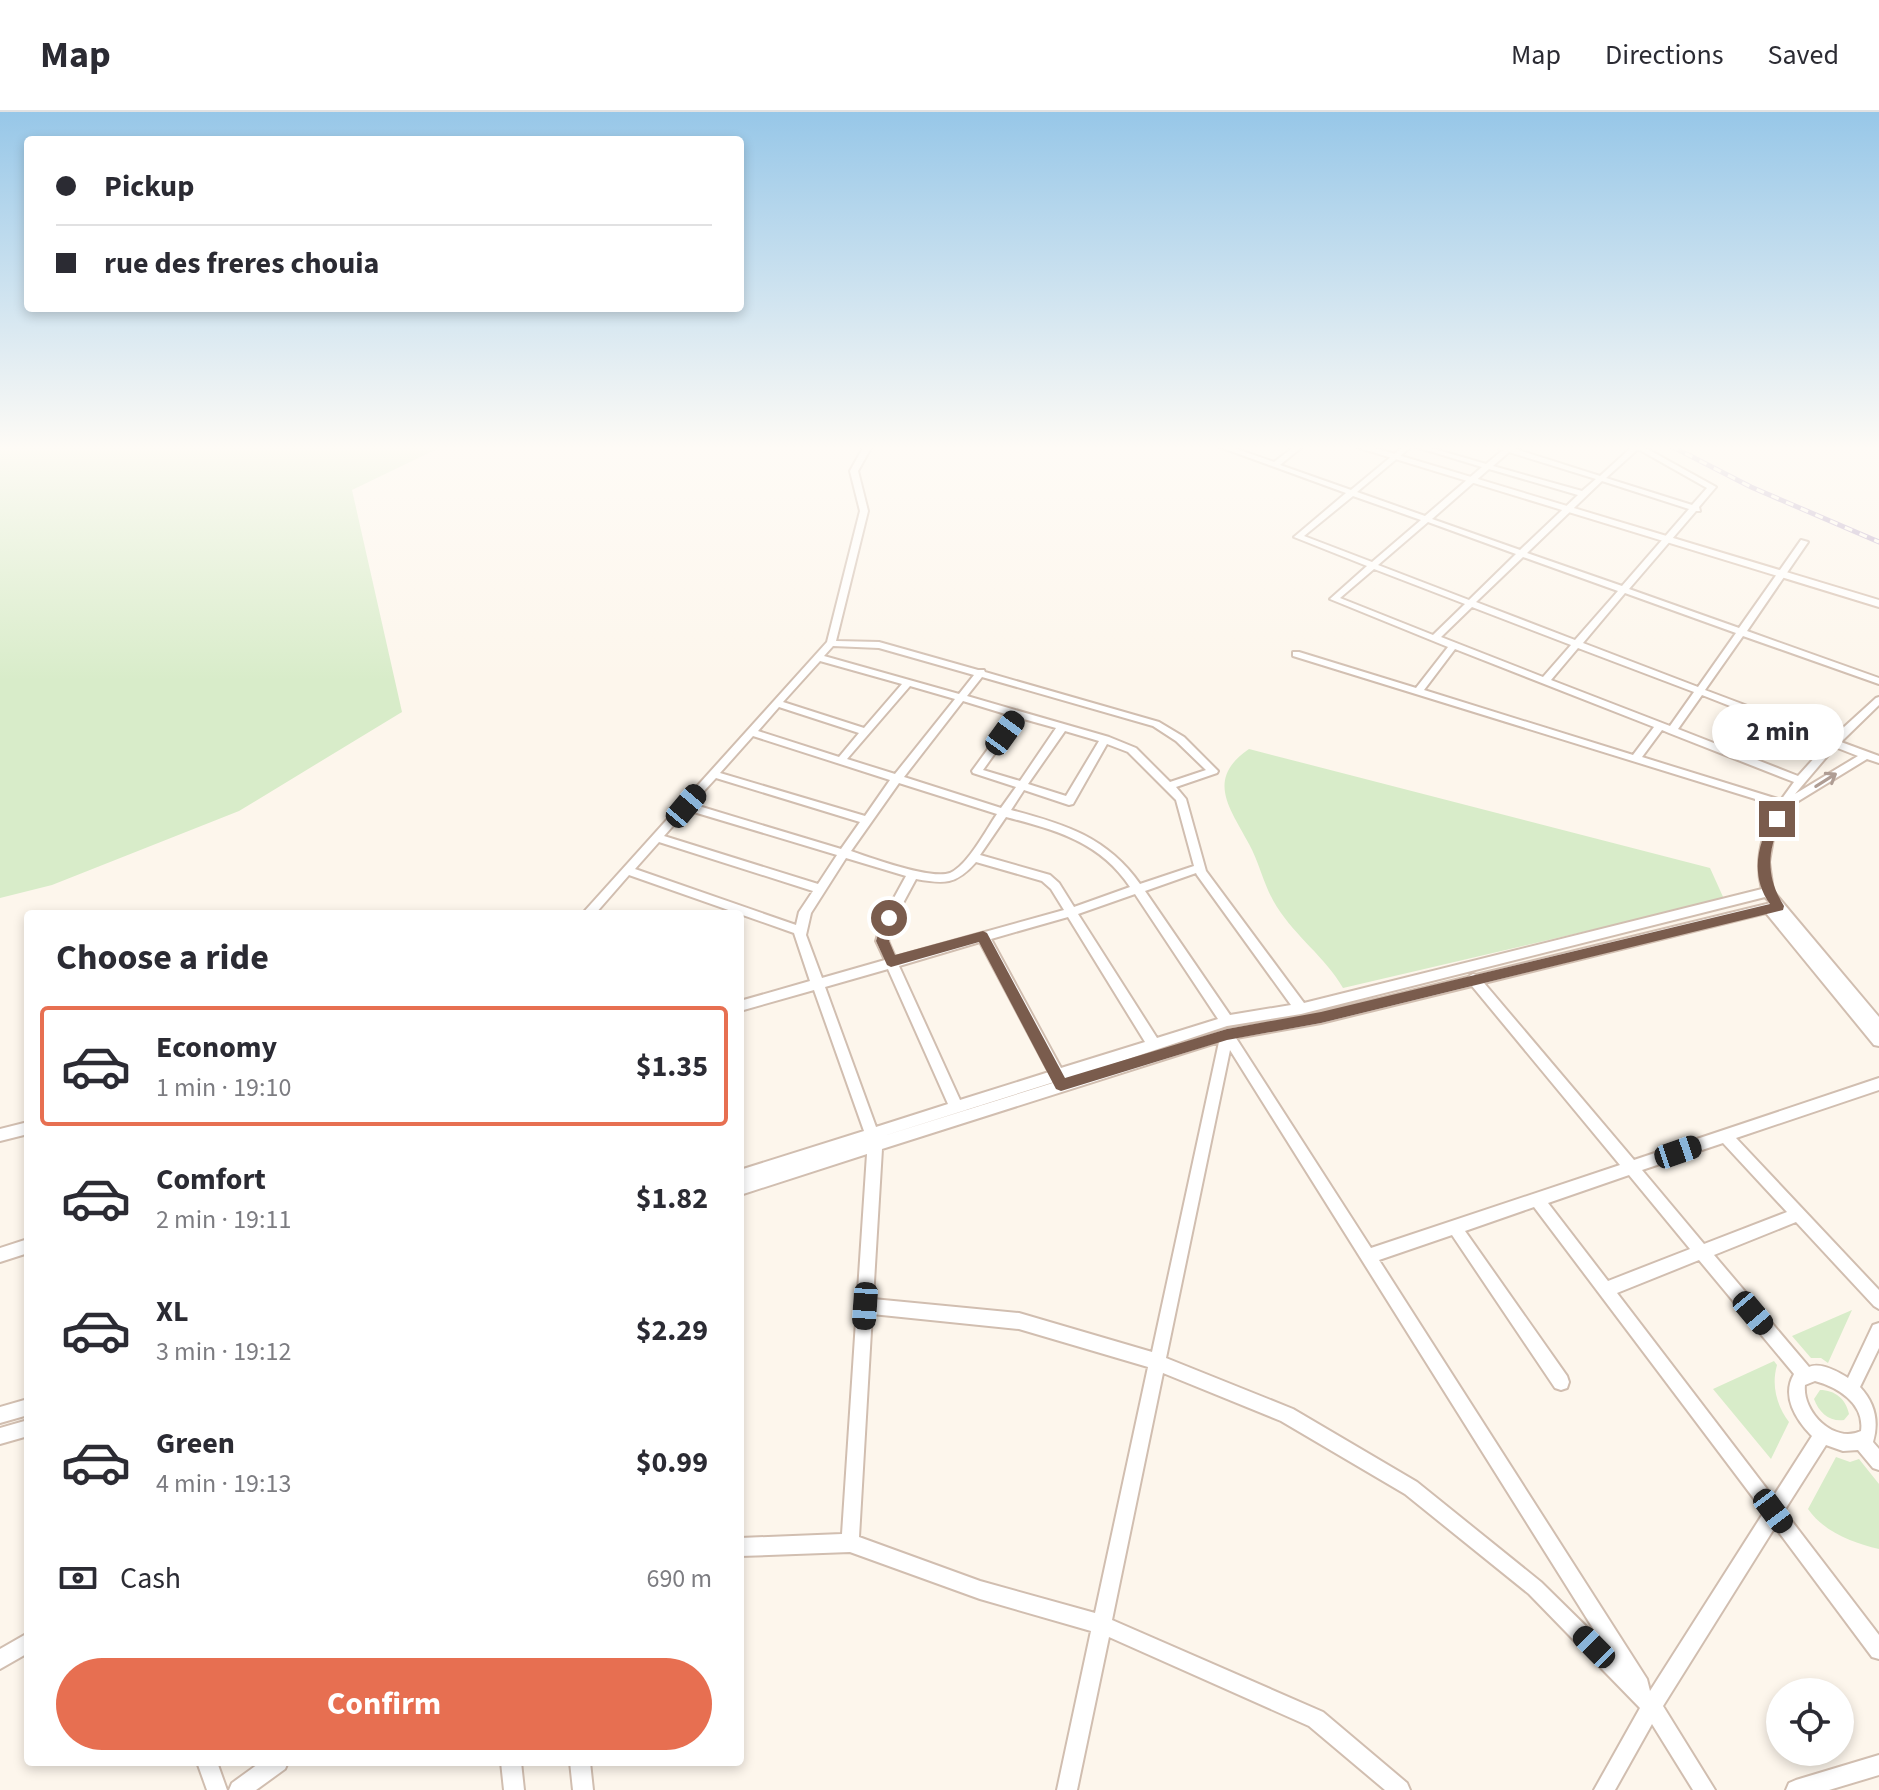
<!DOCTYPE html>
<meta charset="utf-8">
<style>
:root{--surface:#fff;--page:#f2f2f3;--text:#2b2b33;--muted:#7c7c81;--line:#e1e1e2;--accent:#e76f51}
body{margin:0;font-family:"Source Sans 3",sans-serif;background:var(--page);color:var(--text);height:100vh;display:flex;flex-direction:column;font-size:30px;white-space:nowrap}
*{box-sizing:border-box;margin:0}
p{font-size:26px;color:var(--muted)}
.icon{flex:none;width:44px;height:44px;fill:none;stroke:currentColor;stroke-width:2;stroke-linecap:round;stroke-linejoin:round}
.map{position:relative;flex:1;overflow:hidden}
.details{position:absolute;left:24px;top:798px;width:720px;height:856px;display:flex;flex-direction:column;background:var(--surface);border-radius:8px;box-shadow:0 4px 12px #0003}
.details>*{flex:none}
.guide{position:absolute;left:24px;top:24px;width:720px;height:176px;border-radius:8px;box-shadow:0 4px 12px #0003;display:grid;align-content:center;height:176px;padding:0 32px;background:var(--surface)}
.tools{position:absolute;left:1766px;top:1566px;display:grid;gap:16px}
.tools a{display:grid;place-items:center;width:88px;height:88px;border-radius:50%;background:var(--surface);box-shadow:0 4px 12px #0003;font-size:40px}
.end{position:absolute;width:36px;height:36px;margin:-18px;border:10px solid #7a5c4d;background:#fff;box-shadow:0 0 0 4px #fff}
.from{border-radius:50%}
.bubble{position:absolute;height:56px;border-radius:28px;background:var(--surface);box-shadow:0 4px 12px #0003;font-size:26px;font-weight:700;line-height:56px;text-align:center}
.car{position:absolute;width:24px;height:48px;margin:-24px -12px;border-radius:10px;box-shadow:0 0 6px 2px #0007;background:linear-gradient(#222 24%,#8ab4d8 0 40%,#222 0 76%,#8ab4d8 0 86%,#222 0)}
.guide b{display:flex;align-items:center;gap:28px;height:76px;font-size:30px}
.guide b+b{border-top:2px solid var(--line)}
.guide i{width:20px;height:20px;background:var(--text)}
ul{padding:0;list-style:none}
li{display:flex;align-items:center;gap:24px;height:120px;margin:0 16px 12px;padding:0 16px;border:4px solid transparent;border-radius:8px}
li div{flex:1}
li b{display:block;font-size:30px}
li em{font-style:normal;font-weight:700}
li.active{border-color:var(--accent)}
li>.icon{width:72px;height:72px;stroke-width:1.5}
h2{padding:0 32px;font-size:36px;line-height:96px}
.pay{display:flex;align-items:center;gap:20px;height:88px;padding:0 32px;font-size:30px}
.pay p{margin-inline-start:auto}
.cta{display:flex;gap:16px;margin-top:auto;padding:16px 32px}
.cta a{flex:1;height:92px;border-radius:48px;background:var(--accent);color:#fff;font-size:32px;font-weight:700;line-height:92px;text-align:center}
header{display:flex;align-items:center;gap:48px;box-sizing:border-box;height:112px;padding:0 40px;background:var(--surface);border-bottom:2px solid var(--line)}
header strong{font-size:38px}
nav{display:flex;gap:44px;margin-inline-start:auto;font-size:28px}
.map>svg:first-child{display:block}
.green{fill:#d8ecc9}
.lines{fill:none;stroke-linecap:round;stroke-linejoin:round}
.minor-casing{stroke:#d1beb0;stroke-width:4}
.secondary-casing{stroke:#d6c0b0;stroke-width:4}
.minor{fill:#fff;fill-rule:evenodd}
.secondary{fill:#fff;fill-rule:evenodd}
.rail-casing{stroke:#b9a8c9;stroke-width:5}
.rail{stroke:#fffaf3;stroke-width:3;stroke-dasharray:8;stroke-linecap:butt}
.oneway{stroke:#af9d94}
.route{fill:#7a5c4d}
</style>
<header>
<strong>Map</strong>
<nav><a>Map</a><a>Directions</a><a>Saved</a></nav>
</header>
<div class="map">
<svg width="1879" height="1678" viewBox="0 0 1879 1678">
<rect width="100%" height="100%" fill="#fdf6ec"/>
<path class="green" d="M0,334H443L352,378L402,600L239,699L52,773L0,786Z
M1249,637L1710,756L1724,787L1343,876C1325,845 1296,825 1277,795C1264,775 1260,752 1249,732C1230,696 1205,667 1249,637Z
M1852,1198L1828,1251L1821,1246H1811L1792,1224Z
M1774,1249L1777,1253C1771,1274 1777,1294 1789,1310L1771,1347L1713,1277Z
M1820,1278C1835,1278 1846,1287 1849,1302L1844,1308C1830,1310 1819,1301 1814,1287Z
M1836,1345L1850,1350L1859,1347L1879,1372V1437C1853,1431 1824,1420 1808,1397Z"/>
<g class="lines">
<defs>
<path id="minor" d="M864,334H872L858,359L868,399L836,529L879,530L978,558H984L985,560L1159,610L1184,625L1218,659L1217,661L1176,675L1186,687L1206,759L1304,891L1762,777C1754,747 1762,720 1778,694L1293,544V540H1299L1416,576L1448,535L1330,487L1367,454L1294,425L1346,381L1217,334H1228L1274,350L1295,334H1303L1280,353L1351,378L1404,334H1412L1357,380L1425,404L1482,355L1413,334H1424L1486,352L1503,338L1499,337V334H1506L1600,364L1633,334H1642L1716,375L1699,395L1700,399H1696L1629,477L1739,516L1801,428L1808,430L1747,519L1879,566V572L1743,524L1705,578L1832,626L1876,586L1879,585V593L1841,630L1879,644V651L1867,647L1787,696L1773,727L1769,750L1773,779L1879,905V934L1874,933L1766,801L1484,871L1634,1048L1879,966V978L1736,1026L1879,1178V1197L1874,1194L1796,1110L1714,1143L1809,1255C1821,1250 1837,1259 1848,1266L1873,1213L1879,1211V1236L1860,1275C1875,1291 1879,1310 1873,1330L1879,1337V1358L1873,1356L1858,1338L1843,1339L1826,1333L1784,1399L1879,1523V1547L1872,1545L1775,1415L1663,1594L1715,1678H1693L1652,1612L1615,1678H1594L1640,1596L1529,1482L1405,1382L1281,1309L1163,1261L1112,1508L1323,1600L1407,1671L1410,1678H1385L1309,1614L1109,1525L1077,1678H1057L1091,1519L980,1487L850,1440L740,1444V1426L842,1422L867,1042L740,1083V1058L864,1019L814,878L740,899V889L810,869L794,821L629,763L595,802H582L827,530L860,399L850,359ZM1638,337L1707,376L1692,393L1606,366ZM1509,340L1596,367L1582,379L1493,354ZM1489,357L1578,383L1520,438L1432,407ZM1602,369L1689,397L1622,474L1527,441ZM1353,384L1421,408L1372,450L1304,424ZM1428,410L1516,442L1469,488L1378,453ZM1523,445L1618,479L1575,528L1476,490ZM1374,457L1465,492L1433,523L1340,486ZM1625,481L1736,521L1698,575L1583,531ZM1472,495L1571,533L1543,565L1441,525ZM833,534L879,536L974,563L959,582L824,544ZM1578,536L1694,580L1670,614L1551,568ZM1455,537L1654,615L1633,643L1424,578ZM820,549L902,572L864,616L783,590ZM982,565L1153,614L1176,629L1206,658L1170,670L1136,636L1109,625L967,584ZM910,574L955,587L895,662L847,647ZM1702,583L1827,632L1798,664L1678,617ZM963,589L1012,604L972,659L973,661L1016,675L1001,696L904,665ZM779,595L859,621L839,645L758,619ZM1020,606L1056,616L1020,669L983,658ZM1662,618L1669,621L1794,670L1781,688L1642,645ZM1065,619L1099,629L1066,684L1028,672ZM753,624L890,668L865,704L720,661ZM1107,632L1128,640L1176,688L1194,754L1140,772C1107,725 1064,712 1011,698L1024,678L1069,693L1073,692ZM1835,635L1858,644L1795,682ZM716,666L860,710L841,737L692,692ZM899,671L997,702C986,718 968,753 950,761C931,768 871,746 851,739ZM687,698L837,743L818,772L664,724ZM1006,705C1056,718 1100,730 1130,775L1074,795L1059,771L1050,763L980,743ZM659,730L813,779L799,800L796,813L635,757ZM846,746L906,764L883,806L876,829L885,848L822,866L806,823L811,801ZM976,750L1042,769L1051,777L1064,798L895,845L888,829L895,806L916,767C944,772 956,773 976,750ZM1196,761L1197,763L1291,893L1230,903L1145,779ZM1135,782L1218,907L1157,926L1078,802ZM1765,785L1771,791L1476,863L1473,862L1468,865L1321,901L1227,917L1065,968L1227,914L1301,902ZM1068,805L1145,930L1061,956L991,827ZM980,830L1049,960L960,988L899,854ZM888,857L948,992L876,1015L825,875ZM1472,874L1620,1053L1371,1136L1236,926L1321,911ZM1219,930L1152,1240L1019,1201L873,1187L882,1037ZM1230,938L1601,1529L1541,1470L1417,1370L1293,1297L1166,1246ZM1054,970H1056L877,1026ZM1723,1031L1787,1100L1704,1132L1642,1058ZM1629,1063L1690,1137L1608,1169L1548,1091ZM1534,1095L1764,1400L1650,1579L1647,1567L1379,1148L1452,1123L1555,1276L1561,1278L1567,1276L1569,1270L1567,1264L1465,1119ZM1699,1148L1794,1262C1781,1284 1796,1308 1812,1324L1773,1385L1617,1181ZM872,1202L1019,1217L1148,1255L1095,1501L980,1469L859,1425ZM1815,1269C1838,1275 1865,1292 1861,1319C1834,1332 1802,1300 1805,1273Z
M28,1010V1022L0,1029V1017Z
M28,1127V1141L0,1150V1136Z
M28,1287V1303L0,1311V1295Z
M28,1308V1324L0,1332V1316Z
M28,1521V1541L0,1557V1537Z
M1879,1643V1663L1829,1678H1786L1789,1671L1796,1668Z
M197,1650H217L227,1678H207Z
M261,1650H288L285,1657L256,1678H229L232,1671Z
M501,1650H521L524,1678H504Z
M570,1650H590L593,1678H573Z"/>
<path id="secondary" d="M1353,334H1368L1879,488V495Z"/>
</defs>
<use href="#minor" class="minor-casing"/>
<use href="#secondary" class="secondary-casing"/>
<use href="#minor" class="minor"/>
<use href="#secondary" class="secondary"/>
<defs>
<path id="rail" d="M1671,334L1751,375L1879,430"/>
</defs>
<use href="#rail" class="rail-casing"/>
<use href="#rail" class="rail"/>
</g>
<defs><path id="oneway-shaft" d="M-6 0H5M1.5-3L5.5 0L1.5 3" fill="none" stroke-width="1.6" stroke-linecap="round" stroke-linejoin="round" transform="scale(2)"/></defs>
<use class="oneway" href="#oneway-shaft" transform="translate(1826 668) rotate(-32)"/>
<linearGradient id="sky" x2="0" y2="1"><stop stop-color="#97c7e8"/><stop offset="0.59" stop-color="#fefbf6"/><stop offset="1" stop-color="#fefbf6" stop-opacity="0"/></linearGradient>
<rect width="1879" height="569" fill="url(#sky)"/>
<path class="route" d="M1777,703L1783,707C1766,738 1766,765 1784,794L1783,798L1321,911L1227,928L1061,979L1056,977L979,830L891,855L887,853L876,829L883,806L889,802L895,806L889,829L895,843L983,819L987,821L1065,966L1227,917L1321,900L1770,792C1750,764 1757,732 1773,705Z"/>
</svg>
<div class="tools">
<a><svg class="icon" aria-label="locate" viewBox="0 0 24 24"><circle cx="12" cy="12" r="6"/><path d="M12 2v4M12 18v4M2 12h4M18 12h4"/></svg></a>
</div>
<i class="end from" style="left:889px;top:806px"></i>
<i class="end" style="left:1777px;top:707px"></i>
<div class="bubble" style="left:1712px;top:592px;width:132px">2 min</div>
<i class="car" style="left:1005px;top:621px;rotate:36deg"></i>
<i class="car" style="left:686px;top:694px;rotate:40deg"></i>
<i class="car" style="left:1678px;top:1040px;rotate:71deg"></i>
<i class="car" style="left:865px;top:1194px;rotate:184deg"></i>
<i class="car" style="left:1753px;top:1201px;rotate:140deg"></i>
<i class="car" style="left:1773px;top:1399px;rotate:143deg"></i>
<i class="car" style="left:1594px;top:1535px;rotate:315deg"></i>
<div class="guide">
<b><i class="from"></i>Pickup</b>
<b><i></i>rue des freres chouia</b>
</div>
<section class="details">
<h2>Choose a ride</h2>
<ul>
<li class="active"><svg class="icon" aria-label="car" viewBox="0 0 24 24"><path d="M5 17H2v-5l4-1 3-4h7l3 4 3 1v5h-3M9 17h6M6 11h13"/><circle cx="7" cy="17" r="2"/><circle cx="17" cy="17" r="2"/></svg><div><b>Economy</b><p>1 min · 19:10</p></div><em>$1.35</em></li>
<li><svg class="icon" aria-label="car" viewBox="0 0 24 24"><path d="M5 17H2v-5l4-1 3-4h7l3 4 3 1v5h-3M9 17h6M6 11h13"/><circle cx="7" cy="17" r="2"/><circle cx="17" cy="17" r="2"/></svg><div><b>Comfort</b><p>2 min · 19:11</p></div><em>$1.82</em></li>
<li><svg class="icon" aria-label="car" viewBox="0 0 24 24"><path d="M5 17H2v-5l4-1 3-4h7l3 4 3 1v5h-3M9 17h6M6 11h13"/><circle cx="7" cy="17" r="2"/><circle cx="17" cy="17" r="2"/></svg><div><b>XL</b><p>3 min · 19:12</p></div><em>$2.29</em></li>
<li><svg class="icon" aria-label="car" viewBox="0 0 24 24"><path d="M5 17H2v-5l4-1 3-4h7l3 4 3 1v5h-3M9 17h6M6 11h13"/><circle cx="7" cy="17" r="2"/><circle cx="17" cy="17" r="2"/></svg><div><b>Green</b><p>4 min · 19:13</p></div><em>$0.99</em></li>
</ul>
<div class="pay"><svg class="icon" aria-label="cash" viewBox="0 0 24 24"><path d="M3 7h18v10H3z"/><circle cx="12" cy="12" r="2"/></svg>Cash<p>690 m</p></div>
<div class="cta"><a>Confirm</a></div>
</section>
</div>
